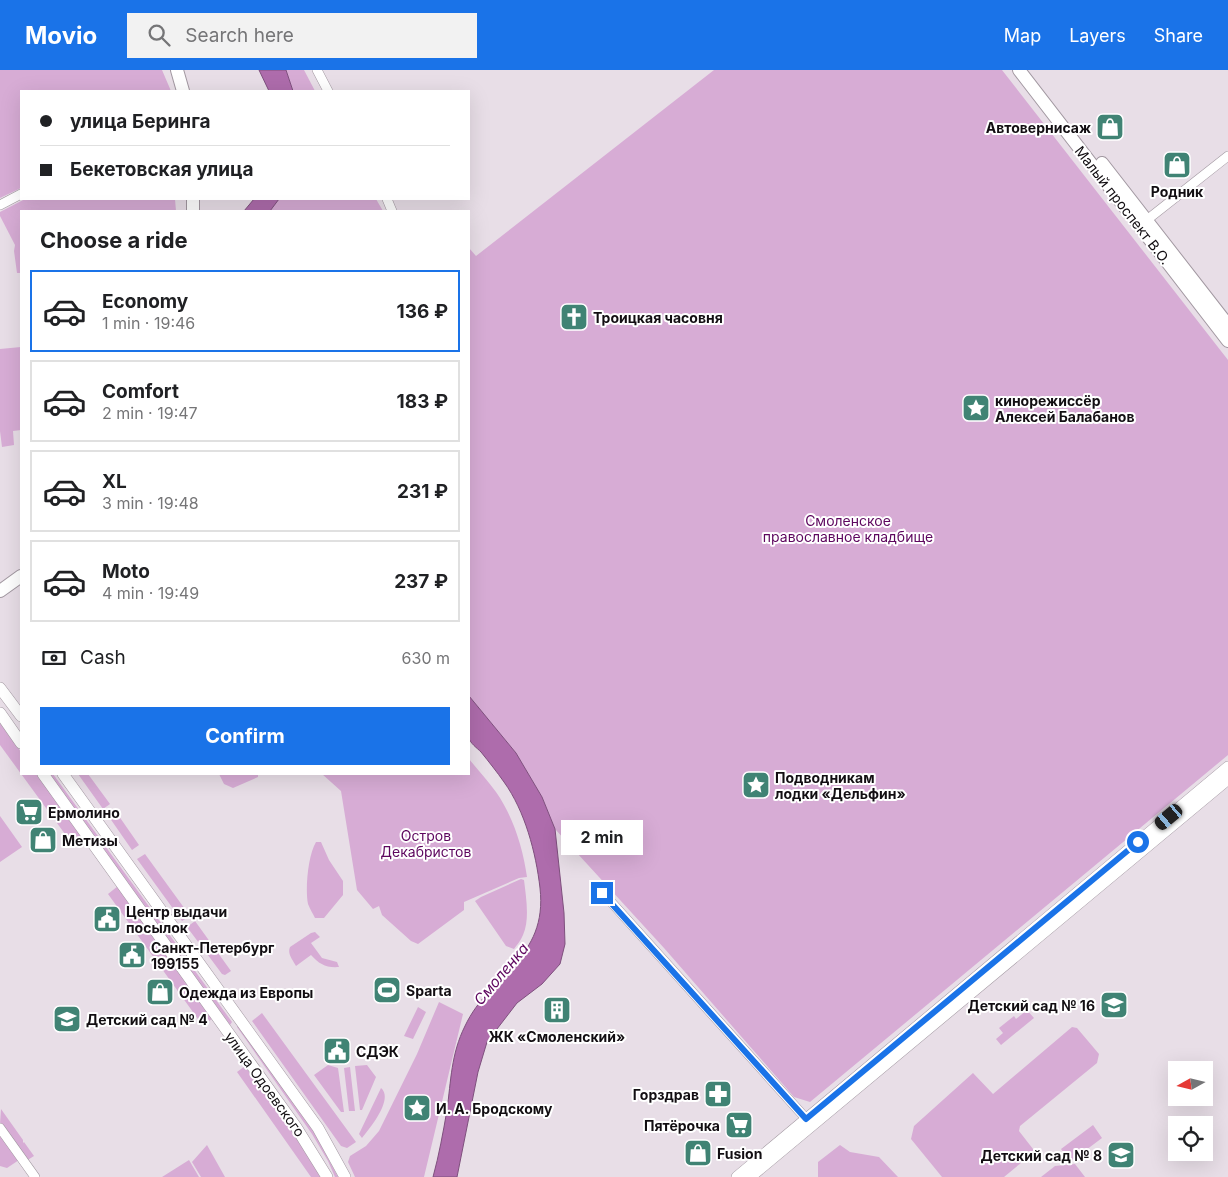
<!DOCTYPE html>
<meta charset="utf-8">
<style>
:root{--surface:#fff;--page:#f2f2f2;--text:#202124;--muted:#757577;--line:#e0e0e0;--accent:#1a73e8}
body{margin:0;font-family:Inter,sans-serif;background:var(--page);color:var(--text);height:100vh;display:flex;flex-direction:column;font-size:19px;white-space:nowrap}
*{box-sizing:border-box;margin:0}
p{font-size:16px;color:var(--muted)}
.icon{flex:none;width:28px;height:28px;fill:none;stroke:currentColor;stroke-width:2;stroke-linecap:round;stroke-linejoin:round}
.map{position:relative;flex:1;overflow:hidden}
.sheet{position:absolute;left:20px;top:140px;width:450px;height:565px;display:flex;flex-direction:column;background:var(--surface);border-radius:0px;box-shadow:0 5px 20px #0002}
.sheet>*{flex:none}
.guide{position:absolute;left:20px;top:20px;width:450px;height:110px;border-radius:0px;box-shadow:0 5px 20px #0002;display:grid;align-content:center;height:110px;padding:0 20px;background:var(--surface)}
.needle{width:32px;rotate:262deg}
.controls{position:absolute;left:1168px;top:991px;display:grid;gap:10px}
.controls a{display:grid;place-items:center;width:45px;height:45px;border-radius:0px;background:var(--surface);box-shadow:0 5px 20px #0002;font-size:25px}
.end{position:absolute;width:22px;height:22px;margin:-11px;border:6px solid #1a73e8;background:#fff;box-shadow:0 0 0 2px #fff}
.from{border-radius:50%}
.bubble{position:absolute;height:35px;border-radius:0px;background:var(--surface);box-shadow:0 5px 20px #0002;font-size:16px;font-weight:700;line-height:35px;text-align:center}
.car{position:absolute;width:15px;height:30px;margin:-15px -8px;border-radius:6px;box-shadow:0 0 4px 1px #0007;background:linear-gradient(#222 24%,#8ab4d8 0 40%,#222 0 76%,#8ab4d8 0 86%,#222 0)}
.guide b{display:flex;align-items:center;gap:18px;height:48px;font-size:19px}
.guide b+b{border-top:1px solid var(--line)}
.guide i{width:12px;height:12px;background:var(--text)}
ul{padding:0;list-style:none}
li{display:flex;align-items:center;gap:15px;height:82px;margin:0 10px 8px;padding:0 10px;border:2px solid var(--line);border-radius:0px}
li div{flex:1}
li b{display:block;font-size:19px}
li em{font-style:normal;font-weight:700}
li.active{border-color:var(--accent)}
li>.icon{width:45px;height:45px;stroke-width:1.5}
h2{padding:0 20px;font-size:22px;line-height:60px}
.pay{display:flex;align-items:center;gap:12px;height:55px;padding:0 20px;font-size:19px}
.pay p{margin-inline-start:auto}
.primary-button{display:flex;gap:10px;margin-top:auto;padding:10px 20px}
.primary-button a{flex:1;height:58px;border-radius:0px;background:var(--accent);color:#fff;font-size:20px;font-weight:700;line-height:58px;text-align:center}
header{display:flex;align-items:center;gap:30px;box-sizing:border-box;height:70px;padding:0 25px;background:var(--accent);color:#fff}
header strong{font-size:24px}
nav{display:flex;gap:28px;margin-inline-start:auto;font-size:18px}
.search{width:350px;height:45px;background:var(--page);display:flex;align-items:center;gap:12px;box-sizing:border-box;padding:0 18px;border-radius:0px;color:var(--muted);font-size:19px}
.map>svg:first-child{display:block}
.green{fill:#d7acd5}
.water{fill:#ae6cac;stroke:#7f507e}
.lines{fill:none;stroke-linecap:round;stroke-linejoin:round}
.minor-casing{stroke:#a298a1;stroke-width:10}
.tertiary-casing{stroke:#a298a1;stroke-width:12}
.secondary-casing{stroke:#a298a1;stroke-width:14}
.minor{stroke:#fff;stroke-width:9}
.tertiary{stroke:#fff;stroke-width:11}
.secondary{stroke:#fff;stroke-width:12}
.route{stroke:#1a73e8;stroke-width:6}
.labels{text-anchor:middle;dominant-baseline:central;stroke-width:4;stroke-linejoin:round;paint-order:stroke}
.poi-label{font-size:14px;font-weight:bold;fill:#120e12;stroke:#fff;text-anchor:start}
.street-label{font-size:14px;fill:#120e12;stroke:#fff}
.park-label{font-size:14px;fill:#5d065e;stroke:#fff}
.water-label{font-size:15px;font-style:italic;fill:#5e075f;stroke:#fff}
</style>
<header>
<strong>Movio</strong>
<div class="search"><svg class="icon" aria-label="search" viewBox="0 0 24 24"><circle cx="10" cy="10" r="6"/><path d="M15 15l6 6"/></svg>Search here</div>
<nav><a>Map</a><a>Layers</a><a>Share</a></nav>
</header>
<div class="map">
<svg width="1228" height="1107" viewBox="0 0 1228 1107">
<rect width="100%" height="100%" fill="#e8dee7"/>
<path class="green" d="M0,0H162L171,21H21V118L0,128Z
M286,0H304L315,21H293Z
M714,0H1002L1228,290V685L810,1032L794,1027L664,878L555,759L542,727L516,683L469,626V178L476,186Z
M25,129H175L176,141H21V203H17L14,181L15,175L0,146V142Z
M279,129H376L383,141H270Z
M21,277V360L13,361L14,375L2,377L0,361V279Z
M0,653L21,682V704H37L83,768L73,775L0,675Z
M469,689C478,700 488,711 496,722C513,746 523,778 527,807L519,808L464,832V840L418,874L411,871L382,845L379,836L373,839L357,820L341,721L322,704H469Z
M49,704H53L182,882V885L179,886Z
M78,704H88L110,734L103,739Z
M219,704H258V707L233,718L224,714Z
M114,739L139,775L132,780L107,744Z
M0,746L22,777L0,792Z
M316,772H321L329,790L343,811V825L324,848H315C313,844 310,839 308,834C305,819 308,785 316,772Z
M145,784L190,846L182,851L137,789Z
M521,809L524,810C526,827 530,849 523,865C521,870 517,875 514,879L506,876L475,831L481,827Z
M118,816L213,948L203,956L108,824Z
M195,851L231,901L225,905L222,904L187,857Z
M315,862L320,867L311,873L322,888L337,892L339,897C326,898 319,894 311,885L296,896C293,890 287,884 290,877L311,863Z
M190,894L232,952L230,955L188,898V896Z
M439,932L463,944L424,1107H355L348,1092L350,1086L366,1076L379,1061L417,984Z
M418,937L426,942L413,969L404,966Z
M1027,940L1034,948L1001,975L996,969L1003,963L999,958L1014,946L1016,949Z
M262,943L356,1072L347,1078L341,1076L252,951Z
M238,955L314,1062L338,1107H335L328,1091L312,1064L237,957Z
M1072,957L1077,958L1099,984L1097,993L1020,1056L1019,1061L1033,1079V1083L1004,1107H942L911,1069L914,1056L973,1003L993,1024Z
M328,995L338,998L344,1042H341L314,1005Z
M367,995L376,1007L362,1040H360L355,996Z
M245,996L304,1076L321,1107H311L237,1002Z
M350,997L355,1041H349L344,998Z
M381,1018C394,1029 370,1058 362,1068L359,1064Z
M1,1039L23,1070V1073L24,1072L34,1086L26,1091L0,1054Z
M1093,1055L1102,1068L1070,1092L1061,1079Z
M0,1063L19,1090L7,1098L0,1096Z
M207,1075L225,1107H201L192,1092Z
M840,1075L850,1082L879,1087L898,1107H818V1092Z
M189,1090L199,1107H162Z
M1075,1094L1085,1107H1041L1055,1096Z"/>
<path class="water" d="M259,0H286L293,21H269Z
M254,129H279L270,141H244Z
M469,626L516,683L542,727L555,759L564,843L565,874L560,894L542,914L517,933L487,972L478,1002L457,1107H433C439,1085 443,1063 447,1040C451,1011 451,984 465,956C490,903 548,889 540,818C536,783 525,741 504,712C497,702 489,692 481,682C477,678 470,673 469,668C466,660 469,635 469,626Z"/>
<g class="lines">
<defs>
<path id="minor" d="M317,0L328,21
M387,129L392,141
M0,135L21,124
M1143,153L1228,86
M603,823L810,1053
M0,1058L35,1107"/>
<path id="tertiary" d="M0,618L21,646
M0,643L21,673
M43,704L296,1057L327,1107
M63,704L318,1058L345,1107
M737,1107L1228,697
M750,1107L1228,709"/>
<path id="secondary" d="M177,0L183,21
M1019,0L1228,271
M1102,93L1228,255
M193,129V141
M0,521L21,506"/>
</defs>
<use href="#minor" class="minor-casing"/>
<use href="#tertiary" class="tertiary-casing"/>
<use href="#secondary" class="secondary-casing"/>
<use href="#minor" class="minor"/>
<use href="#tertiary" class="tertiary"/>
<use href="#secondary" class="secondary"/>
</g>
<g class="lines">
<path class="route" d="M602,823L806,1049L1138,772"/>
</g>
<defs>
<symbol id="shop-square" viewBox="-11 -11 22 22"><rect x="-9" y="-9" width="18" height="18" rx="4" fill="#408374" stroke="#fff"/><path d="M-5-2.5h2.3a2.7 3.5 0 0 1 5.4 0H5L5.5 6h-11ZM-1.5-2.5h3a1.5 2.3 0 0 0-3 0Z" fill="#fff"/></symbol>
<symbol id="church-square" viewBox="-11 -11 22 22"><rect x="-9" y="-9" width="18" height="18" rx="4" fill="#408374" stroke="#fff"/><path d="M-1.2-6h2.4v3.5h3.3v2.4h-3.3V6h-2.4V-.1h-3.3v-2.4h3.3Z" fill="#fff"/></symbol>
<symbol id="sight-square" viewBox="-11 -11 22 22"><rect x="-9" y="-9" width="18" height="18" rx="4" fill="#408374" stroke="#fff"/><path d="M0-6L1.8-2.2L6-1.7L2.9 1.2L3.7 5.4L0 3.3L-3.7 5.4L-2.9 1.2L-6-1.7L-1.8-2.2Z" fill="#fff"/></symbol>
<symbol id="supermarket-square" viewBox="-11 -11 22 22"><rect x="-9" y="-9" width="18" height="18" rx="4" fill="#408374" stroke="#fff"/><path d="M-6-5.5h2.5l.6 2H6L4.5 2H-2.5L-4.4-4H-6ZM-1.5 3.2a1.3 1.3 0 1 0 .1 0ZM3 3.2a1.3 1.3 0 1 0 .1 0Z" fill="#fff"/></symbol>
<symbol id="civic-square" viewBox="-11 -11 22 22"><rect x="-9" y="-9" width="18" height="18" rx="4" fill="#408374" stroke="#fff"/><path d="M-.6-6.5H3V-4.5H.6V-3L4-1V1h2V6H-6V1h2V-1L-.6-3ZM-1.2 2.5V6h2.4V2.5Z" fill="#fff"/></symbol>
<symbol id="stadium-square" viewBox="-11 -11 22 22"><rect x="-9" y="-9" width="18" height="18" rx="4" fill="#408374" stroke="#fff"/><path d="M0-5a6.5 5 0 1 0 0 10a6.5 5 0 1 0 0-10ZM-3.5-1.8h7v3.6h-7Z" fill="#fff"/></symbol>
<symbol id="school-square" viewBox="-11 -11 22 22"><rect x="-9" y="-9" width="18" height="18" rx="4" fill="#408374" stroke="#fff"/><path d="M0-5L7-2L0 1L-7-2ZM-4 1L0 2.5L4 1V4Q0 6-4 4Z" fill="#fff"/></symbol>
<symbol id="building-square" viewBox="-11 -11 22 22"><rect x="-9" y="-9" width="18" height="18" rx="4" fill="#408374" stroke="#fff"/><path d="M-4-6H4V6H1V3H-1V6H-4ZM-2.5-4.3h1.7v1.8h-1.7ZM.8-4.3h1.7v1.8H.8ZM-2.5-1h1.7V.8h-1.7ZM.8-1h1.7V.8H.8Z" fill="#fff"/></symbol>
<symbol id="pharmacy-square" viewBox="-11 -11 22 22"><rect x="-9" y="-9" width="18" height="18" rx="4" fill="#408374" stroke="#fff"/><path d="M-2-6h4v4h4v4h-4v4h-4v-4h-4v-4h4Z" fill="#fff"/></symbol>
</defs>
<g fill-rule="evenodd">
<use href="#shop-square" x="1094" y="41" width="32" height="32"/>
<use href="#shop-square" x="1161" y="79" width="32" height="32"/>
<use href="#church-square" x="558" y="231" width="32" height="32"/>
<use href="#sight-square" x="960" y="322" width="32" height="32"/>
<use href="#sight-square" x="740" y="699" width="32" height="32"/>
<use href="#supermarket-square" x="13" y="726" width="32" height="32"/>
<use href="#shop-square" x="27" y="754" width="32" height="32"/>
<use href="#civic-square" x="91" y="833" width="32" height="32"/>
<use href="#civic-square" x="116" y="869" width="32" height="32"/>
<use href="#stadium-square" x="371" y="904" width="32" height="32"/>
<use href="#shop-square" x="144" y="906" width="32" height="32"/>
<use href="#school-square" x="1098" y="919" width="32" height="32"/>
<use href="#building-square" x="541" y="924" width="32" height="32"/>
<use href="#school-square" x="51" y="933" width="32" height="32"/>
<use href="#civic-square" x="321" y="965" width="32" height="32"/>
<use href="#pharmacy-square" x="702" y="1008" width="32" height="32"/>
<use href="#sight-square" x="401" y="1022" width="32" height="32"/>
<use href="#supermarket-square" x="723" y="1039" width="32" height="32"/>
<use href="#shop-square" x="682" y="1067" width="32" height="32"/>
<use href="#school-square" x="1105" y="1069" width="32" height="32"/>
</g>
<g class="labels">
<g class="poi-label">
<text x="1091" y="57" text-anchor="end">Автовернисаж</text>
<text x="1177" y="121" text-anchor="middle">Родник</text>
<text x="593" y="247">Троицкая часовня</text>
<text x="995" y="330">кинорежиссёр<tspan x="995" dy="16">Алексей Балабанов</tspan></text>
<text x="775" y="707">Подводникам<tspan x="775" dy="16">лодки «Дельфин»</tspan></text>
<text x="48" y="742">Ермолино</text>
<text x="62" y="770">Метизы</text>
<text x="126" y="841">Центр выдачи<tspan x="126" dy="16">посылок</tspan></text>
<text x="151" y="877">Санкт-Петербург<tspan x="151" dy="16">199155</tspan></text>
<text x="406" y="920">Sparta</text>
<text x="179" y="922">Одежда из Европы</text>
<text x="1095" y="935" text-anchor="end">Детский сад № 16</text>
<text x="86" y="949">Детский сад № 4</text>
<text x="557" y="966" text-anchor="middle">ЖК «Смоленский»</text>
<text x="356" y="981">СДЭК</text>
<text x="699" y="1024" text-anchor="end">Горздрав</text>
<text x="436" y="1038">И. А. Бродскому</text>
<text x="720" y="1055" text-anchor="end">Пятёрочка</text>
<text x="717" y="1083">Fusion</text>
<text x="1102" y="1085" text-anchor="end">Детский сад № 8</text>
</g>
<g class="street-label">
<text transform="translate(1123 135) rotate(52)">Малый проспект В.О.</text>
<text transform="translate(265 1014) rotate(54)">улица Одоевского</text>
</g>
<g class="park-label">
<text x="848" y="450">Смоленское<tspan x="848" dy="16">православное кладбище</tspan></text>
<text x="426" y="765">Остров<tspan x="426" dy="16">Декабристов</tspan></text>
</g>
<g class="water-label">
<text transform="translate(501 904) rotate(-50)">Смоленка</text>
</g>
</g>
</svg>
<div class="controls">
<a><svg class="needle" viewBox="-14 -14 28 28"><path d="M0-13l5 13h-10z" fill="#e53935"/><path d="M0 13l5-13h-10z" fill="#757577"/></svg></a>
<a><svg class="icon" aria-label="locate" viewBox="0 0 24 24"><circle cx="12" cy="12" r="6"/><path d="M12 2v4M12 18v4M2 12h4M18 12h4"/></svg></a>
</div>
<i class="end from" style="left:1138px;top:772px"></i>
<i class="end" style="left:602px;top:823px"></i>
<div class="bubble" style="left:561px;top:750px;width:82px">2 min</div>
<i class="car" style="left:1169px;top:747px;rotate:230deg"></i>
<div class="guide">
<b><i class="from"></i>улица Беринга</b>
<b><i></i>Бекетовская улица</b>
</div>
<section class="sheet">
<h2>Choose a ride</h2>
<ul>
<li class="active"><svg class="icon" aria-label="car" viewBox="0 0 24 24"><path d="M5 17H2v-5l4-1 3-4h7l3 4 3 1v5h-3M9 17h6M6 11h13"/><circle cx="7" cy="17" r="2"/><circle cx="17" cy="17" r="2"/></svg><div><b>Economy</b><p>1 min · 19:46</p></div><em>136 ₽</em></li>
<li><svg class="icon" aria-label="car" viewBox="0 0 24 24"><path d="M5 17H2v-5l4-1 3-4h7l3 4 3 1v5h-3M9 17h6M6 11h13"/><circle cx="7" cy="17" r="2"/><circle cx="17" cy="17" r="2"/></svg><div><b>Comfort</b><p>2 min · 19:47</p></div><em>183 ₽</em></li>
<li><svg class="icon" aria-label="car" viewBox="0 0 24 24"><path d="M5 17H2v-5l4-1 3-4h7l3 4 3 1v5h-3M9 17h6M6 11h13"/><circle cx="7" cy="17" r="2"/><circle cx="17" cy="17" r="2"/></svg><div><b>XL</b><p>3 min · 19:48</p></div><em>231 ₽</em></li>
<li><svg class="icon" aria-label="car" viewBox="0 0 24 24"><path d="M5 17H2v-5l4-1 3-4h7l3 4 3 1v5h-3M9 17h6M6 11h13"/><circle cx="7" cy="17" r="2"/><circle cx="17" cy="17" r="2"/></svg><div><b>Moto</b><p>4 min · 19:49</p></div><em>237 ₽</em></li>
</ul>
<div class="pay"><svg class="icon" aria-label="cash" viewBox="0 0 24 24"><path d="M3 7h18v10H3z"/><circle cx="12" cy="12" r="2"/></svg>Cash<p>630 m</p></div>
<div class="primary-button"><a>Confirm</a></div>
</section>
</div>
